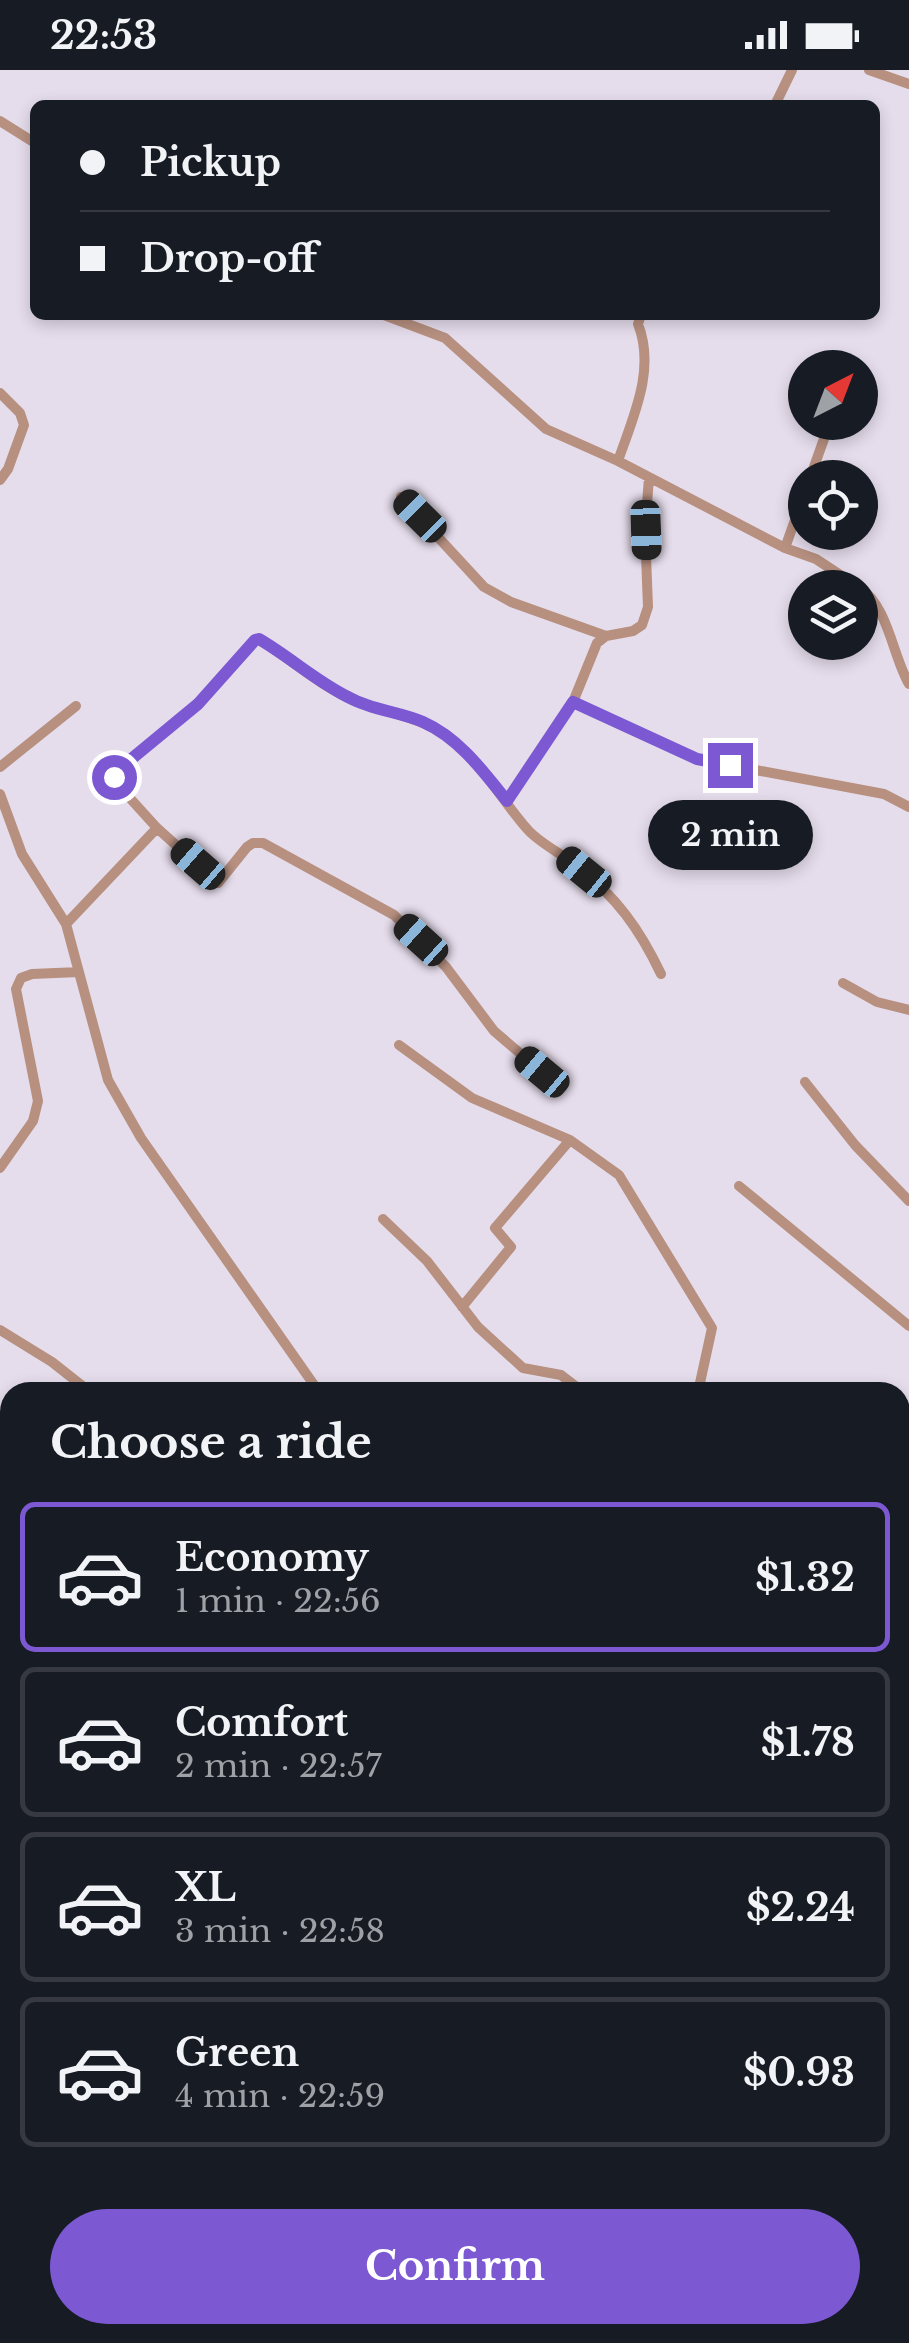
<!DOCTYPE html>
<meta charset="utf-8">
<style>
:root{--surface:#171b24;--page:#242831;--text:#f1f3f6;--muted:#9ea1a6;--line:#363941;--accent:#7c59d3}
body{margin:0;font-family:"Libre Baskerville",serif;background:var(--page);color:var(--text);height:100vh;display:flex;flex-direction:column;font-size:38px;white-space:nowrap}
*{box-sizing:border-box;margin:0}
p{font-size:32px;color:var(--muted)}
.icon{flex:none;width:55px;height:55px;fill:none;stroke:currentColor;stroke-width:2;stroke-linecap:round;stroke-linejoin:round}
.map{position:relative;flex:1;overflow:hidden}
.details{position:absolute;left:0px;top:1312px;width:910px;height:962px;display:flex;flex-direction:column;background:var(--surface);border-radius:30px 30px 0 0;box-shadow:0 5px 15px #0003}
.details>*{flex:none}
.hud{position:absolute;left:30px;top:30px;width:850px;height:220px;border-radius:15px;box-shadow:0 5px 15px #0003;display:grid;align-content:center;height:220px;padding:0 50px;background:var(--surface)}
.needle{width:65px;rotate:42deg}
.buttons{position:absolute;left:788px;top:280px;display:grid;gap:20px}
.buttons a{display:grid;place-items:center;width:90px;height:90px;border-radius:50%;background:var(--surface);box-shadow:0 5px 15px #0003;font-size:50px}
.end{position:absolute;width:45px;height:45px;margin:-22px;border:12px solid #7c59d3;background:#fff;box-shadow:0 0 0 5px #fff}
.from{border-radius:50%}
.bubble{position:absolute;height:70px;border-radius:35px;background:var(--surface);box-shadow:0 5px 15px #0003;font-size:32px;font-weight:800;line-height:70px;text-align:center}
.car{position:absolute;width:30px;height:60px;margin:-30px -15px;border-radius:12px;box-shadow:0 0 8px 2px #0007;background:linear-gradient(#222 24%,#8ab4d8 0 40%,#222 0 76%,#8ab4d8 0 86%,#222 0)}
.hud b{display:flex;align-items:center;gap:35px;height:95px;font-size:38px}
.hud b+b{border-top:2px solid var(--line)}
.hud i{width:25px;height:25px;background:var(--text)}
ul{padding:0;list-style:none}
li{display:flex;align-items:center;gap:30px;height:150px;margin:0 20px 15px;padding:0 30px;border:5px solid var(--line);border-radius:15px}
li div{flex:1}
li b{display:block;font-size:38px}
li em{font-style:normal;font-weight:800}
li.on{border-color:var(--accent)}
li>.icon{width:90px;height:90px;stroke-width:1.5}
h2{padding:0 50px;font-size:45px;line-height:120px}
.button{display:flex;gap:20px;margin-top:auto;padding:20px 50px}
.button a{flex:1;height:115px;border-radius:60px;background:var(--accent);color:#fff;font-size:40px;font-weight:800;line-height:115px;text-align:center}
.status{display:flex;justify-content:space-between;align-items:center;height:70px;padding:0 50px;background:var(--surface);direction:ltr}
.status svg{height:28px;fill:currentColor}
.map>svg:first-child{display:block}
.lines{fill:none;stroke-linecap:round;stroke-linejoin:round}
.street{stroke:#b79080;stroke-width:10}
.secondary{stroke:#a06951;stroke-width:14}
.route{stroke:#7c59d3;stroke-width:12}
</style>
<div class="status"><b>22:53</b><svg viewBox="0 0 49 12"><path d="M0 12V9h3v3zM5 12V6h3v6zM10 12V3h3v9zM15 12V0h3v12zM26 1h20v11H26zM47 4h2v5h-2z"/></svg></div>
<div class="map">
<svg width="909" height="2273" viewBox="0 0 909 2273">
<rect width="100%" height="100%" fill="#e6ddec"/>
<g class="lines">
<path class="street" d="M869,0L909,14
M775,35L792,0
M0,51L35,73
M384,245L445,268L546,359L618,391L785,478L816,489L860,518
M0,323L20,343L24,355L8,399L0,410
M618,391C633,347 656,300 638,254L641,245
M810,408L830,352
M401,427L484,517L511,532L606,566
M785,478L805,422
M860,518C888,536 893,587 909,614
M573,632L697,689L884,724L909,737
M0,697L76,636
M0,724L22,784L66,854L108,1010L141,1068L319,1322
M507,731L573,632L597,573L606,566L633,561L642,555L648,537L645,460L649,408
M66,854L157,758
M843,913L877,932L909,940
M399,975L472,1028L570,1070L619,1105L712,1258L698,1322
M542,1002L494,961L446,897L394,845L263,773H253L247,777L218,813L157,758L118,715L114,707L118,700L198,634L255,570L259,569C291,589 320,617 356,631C387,643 421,647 448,667C482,692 501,730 528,760C541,774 562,784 577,796C617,828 639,858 661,904
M805,1012L855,1075L909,1131
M0,1098L33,1051L38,1031L16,919L21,908L32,904L79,902
M739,1116L909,1256
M383,1149L427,1191L478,1257L523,1298L561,1305L583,1322
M462,1237L511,1177L495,1158L570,1070
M0,1260L52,1292L90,1322
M0,1553L10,1561
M0,1646L10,1649
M0,1855L10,1860"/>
<path class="secondary" d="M900,1361L909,1348
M900,2239L909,2231
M783,2265L786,2273
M864,2273L873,2265"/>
</g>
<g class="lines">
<path class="route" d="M114,707L118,700L198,634L255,570L259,569C290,587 317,612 350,628C372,640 400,642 423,652C459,668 483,701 507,731L573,632L697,689L730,695"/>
</g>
</svg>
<div class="buttons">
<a><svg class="needle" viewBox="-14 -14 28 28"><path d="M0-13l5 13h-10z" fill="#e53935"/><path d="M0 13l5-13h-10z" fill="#9ea1a6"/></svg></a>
<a><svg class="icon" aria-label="locate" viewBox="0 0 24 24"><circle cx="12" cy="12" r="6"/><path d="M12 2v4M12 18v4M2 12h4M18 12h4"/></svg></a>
<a><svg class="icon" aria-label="layers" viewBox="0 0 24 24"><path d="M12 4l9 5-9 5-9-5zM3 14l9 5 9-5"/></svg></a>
</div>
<i class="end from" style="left:114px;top:707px"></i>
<i class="end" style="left:730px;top:695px"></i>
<div class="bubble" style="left:648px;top:730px;width:165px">2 min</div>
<i class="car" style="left:420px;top:446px;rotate:315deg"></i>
<i class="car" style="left:646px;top:460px;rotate:178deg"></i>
<i class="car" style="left:198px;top:794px;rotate:311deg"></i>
<i class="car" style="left:584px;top:802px;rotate:309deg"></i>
<i class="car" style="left:421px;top:870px;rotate:312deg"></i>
<i class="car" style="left:542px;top:1002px;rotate:310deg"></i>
<div class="hud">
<b><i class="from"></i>Pickup</b>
<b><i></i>Drop-off</b>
</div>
<section class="details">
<h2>Choose a ride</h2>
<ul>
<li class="on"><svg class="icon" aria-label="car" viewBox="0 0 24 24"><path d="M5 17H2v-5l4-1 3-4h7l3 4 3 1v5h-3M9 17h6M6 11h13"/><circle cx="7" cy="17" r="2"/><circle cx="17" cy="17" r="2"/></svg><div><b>Economy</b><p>1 min · 22:56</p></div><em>$1.32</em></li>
<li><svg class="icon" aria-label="car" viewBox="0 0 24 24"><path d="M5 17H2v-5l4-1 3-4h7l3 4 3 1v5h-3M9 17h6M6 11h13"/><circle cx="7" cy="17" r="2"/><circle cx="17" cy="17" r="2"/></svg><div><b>Comfort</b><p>2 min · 22:57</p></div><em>$1.78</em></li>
<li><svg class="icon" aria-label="car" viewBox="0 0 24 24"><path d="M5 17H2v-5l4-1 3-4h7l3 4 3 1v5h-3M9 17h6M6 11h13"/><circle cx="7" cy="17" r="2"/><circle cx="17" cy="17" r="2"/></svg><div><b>XL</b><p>3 min · 22:58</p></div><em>$2.24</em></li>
<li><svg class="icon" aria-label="car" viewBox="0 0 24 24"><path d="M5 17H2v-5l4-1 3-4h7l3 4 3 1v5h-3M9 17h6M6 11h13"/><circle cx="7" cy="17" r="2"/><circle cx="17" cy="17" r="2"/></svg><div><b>Green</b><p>4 min · 22:59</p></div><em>$0.93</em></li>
</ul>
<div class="button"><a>Confirm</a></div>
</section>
</div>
